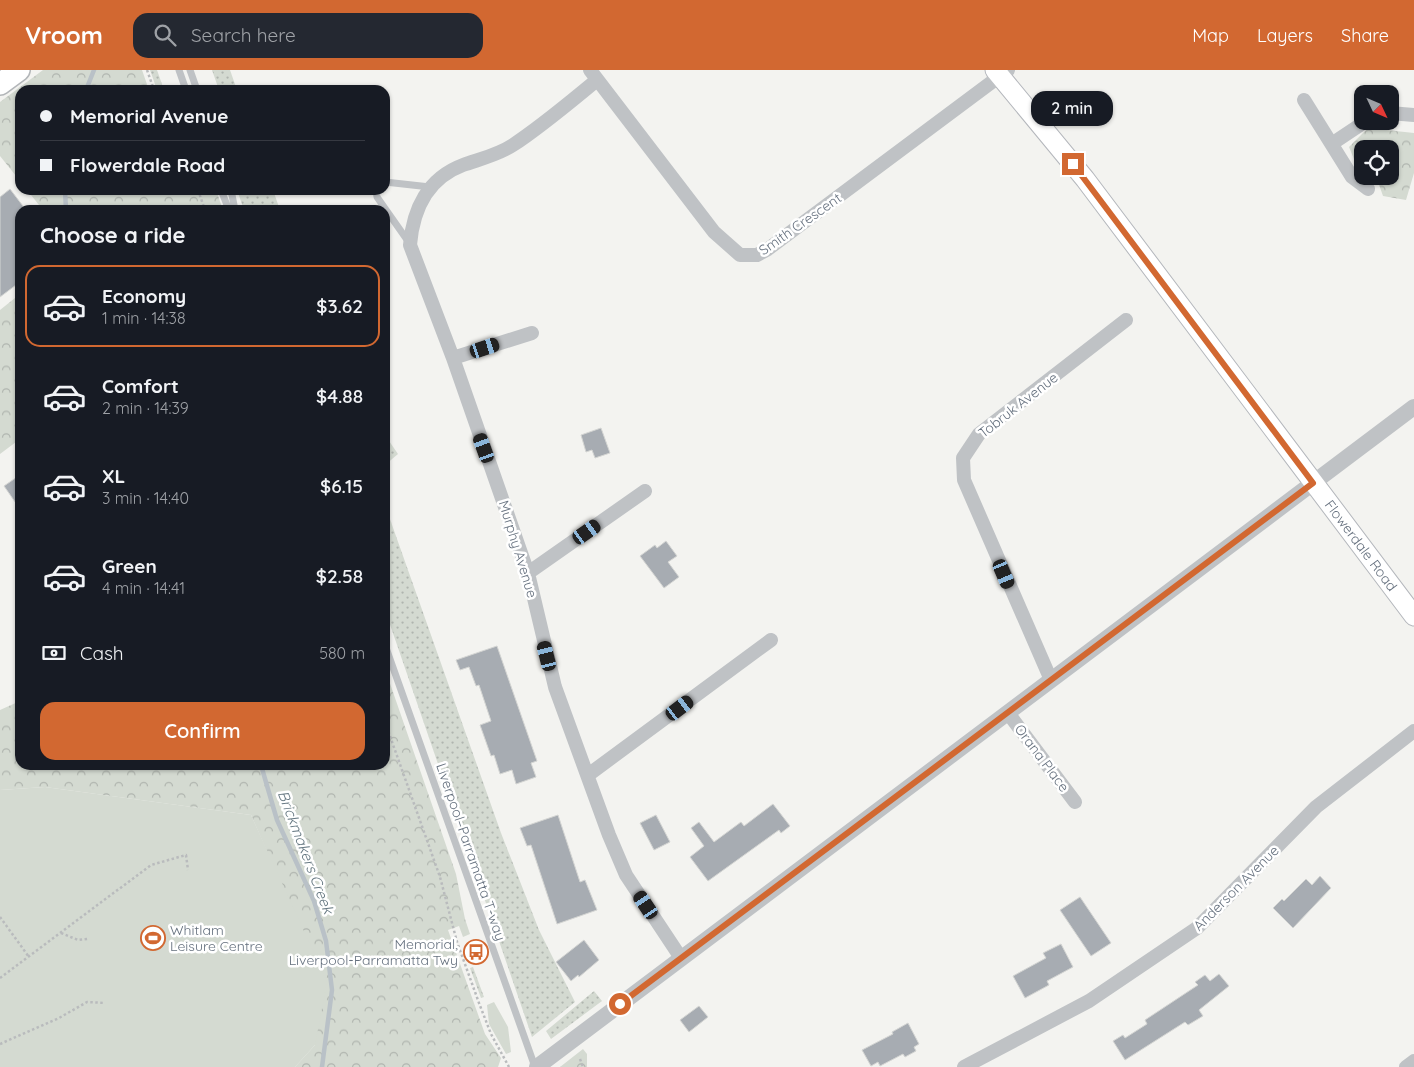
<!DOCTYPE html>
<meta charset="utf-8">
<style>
:root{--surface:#171b24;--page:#242831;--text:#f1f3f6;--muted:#9ea1a6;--line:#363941;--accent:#d26831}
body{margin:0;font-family:Quicksand,sans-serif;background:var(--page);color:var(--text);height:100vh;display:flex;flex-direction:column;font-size:19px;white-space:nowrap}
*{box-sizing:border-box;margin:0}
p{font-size:16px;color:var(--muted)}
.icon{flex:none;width:28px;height:28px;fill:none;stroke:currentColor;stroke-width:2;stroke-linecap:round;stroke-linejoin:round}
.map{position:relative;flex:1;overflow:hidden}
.sheet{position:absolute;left:15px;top:135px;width:375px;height:565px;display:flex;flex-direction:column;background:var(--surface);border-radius:15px;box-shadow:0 1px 4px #0004}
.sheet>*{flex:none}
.banner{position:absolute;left:15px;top:15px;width:375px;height:110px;border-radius:15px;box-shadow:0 1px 4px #0004;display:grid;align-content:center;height:110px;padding:0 25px;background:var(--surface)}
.needle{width:32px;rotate:134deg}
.buttons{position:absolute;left:1354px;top:15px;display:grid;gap:10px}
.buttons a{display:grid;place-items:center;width:45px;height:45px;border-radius:10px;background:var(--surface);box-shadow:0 1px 4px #0004;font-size:25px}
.end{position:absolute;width:22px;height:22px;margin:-11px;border:6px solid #d26831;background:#fff;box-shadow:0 0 0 2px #fff}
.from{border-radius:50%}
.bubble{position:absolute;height:35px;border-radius:15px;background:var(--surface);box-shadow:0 1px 4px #0004;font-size:16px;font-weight:600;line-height:35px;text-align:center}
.car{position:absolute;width:15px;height:30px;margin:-15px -8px;border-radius:6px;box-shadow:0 0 4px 1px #0007;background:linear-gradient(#222 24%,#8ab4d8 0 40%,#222 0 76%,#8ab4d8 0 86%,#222 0)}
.banner b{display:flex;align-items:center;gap:18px;height:48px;font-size:19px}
.banner b+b{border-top:1px solid var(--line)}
.banner i{width:12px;height:12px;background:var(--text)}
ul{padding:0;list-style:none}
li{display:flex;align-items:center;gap:15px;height:82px;margin:0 10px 8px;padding:0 15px;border:2px solid transparent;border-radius:15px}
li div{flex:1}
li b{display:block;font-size:19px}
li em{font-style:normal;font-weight:600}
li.on{border-color:var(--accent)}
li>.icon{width:45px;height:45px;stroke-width:1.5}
h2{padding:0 25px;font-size:22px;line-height:60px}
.pay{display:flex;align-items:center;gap:12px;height:55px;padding:0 25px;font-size:19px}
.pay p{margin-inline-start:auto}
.action{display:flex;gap:10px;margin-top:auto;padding:10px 25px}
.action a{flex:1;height:58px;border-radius:15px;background:var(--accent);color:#fff;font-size:20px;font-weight:600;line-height:58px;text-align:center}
header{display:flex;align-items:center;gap:30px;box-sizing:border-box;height:70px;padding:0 25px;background:var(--accent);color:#fff}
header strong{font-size:24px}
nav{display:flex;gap:28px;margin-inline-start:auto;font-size:18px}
.search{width:350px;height:45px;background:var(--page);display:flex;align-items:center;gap:12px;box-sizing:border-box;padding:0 18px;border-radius:15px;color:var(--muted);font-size:19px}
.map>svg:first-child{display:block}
.grass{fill:url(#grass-dots)}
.park{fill:url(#park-crowns)}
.garden{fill:#d4dad1}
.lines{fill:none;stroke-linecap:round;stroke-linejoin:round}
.stream{stroke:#b9c1c7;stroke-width:4.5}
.building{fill:#a7acb2;stroke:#d4d5d3}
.secondary-casing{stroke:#b4b7bc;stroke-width:21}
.primary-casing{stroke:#b3b6b9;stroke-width:24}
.path{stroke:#b9bbbd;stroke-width:2.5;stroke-dasharray:2.5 2.5;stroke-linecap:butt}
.service{stroke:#bfc2c5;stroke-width:7}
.minor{stroke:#bfc2c5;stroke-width:14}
.tertiary{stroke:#bfc2c5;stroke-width:16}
.secondary{stroke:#fff;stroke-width:19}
.primary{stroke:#fff;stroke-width:21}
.route{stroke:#d26831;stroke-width:6}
.labels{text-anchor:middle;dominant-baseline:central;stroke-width:5;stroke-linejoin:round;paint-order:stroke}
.street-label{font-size:14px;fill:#65707e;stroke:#fff}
.poi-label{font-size:14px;fill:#65707e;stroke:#fff;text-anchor:start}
.water-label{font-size:15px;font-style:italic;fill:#667882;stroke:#fff}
</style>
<header>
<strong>Vroom</strong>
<div class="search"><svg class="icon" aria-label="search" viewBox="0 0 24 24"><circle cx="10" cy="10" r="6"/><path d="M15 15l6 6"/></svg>Search here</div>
<nav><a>Map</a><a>Layers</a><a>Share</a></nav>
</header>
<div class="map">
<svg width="1414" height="997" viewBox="0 0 1414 997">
<defs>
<pattern id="grass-dots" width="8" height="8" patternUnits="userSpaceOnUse" patternTransform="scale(1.25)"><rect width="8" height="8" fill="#d4dad1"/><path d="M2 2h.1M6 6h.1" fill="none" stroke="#b0b5af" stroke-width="1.8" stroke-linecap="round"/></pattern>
<pattern id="park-crowns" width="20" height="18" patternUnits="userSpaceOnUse" patternTransform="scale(1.25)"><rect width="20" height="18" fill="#d4dad1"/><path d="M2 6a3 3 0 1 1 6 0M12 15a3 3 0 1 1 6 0" fill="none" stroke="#b0b5af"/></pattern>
</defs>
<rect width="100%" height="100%" fill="#f3f3f0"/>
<path class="grass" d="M150,0H157L164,20H157Z
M212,0H230L237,20H219Z
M237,120H273L280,140H244Z
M385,365L398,384L385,395Z
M385,435L501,763L539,860L575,932L532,967L385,540Z
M473,897L484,927L481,928L470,898Z
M594,921L602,931L551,969L546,961Z"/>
<path class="park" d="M43,0H142L149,20H20V111L0,86V32Z
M1368,58L1414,63V103L1406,130L1383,126L1376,106H1390V79H1362V97L1356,94L1349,77Z
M27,120H216L223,140H43Z
M20,224V369L0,384V240Z
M385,599L456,804L465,849L470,864L463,867L459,856L448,860L485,964L501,988L498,997H295L315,975L286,825L251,745L45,717L0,720V640L20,631V695H385Z
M583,979L587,984V997H560Z"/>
<path class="garden" d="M45,717L251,745L327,912L315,975L295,997H0V720Z
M494,932L508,957L511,982L506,984L489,954L487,935Z"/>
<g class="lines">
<path class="stream" d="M86,20L94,0
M65,120L66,140
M261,695L277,750L314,831L326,871L332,920L322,997"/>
</g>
<path class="building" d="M10,119L26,140H20V212L0,227V127Z
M601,358L610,383L595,388L592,380L586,382L581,365Z
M20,405V439L4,416Z
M666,471L677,486L668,492L679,507L664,518L640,486L655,475L657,478Z
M497,576L537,691L531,693L536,707L516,714L512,700L500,704L494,685L491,686L480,655L491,651L479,615L476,616L469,597L460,600L456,590Z
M773,734L790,756L781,763L779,760L708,811L690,787L704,776L691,758L699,752L714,772L741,752L744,756Z
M558,745L580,812L585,810L597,840L557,854L531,775L527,776L520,758Z
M656,745L670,772L654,780L640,753Z
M1320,806L1331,818L1293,858L1273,838L1282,829L1284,831L1306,809L1312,815Z
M1080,827L1111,873L1091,886L1060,840Z
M584,870L599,890L579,907L578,905L571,911L556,892Z
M1061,874L1073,897L1047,911L1049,915L1025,928L1013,906L1046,888L1043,883Z
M1219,904L1229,916L1199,940L1203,946L1188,955L1185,952L1125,990L1113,971L1123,965L1125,968L1147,954L1145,950L1198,915L1195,912L1205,905L1210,911Z
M699,936L708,947L689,962L680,950Z
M908,953L919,974L914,977L916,981L905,987L903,984L880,996L878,992L871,996L862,980L893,964L892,962Z"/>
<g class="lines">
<defs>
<g id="secondary">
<path id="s1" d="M995,0L1085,109L1414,546"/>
</g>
<path id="primary" d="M0,14L19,0"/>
</defs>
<use href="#secondary" class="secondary-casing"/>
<use href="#primary" class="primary-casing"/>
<path class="path" d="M147,0L154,20
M198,120L205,140
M385,652L440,807L457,872L479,933L491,964L509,997
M0,847L29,887
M61,863L78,870L88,869
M0,908L151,795L186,785L188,800
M0,974L59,948L87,932L105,933
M580,989L583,997"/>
<path class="service" d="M179,0L186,20
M190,0L197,20
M385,112L430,117
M221,120L229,140
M231,120L235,140
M376,120L377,127L410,174
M385,575L535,997"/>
<path class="minor" d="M590,0L714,162L740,185H757L768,179L1008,0
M597,10C570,32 542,56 513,75C498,85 480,89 463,95C428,108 413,139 410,175L453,288L528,503L555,617L609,765L626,805L681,888
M1304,30L1352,107L1368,119
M1390,43L1414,45
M1333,73L1366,51
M453,288L532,263
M528,503L645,421
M1051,610L964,410L963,388L979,364L1126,250
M1008,643L1075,732
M588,705L771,570
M964,997L1089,931L1197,858L1316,737L1414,661
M1406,997L1414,991"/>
<path class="tertiary" d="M537,997L1414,337"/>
<use href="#secondary" class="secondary"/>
<use href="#primary" class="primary"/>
</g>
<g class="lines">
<path class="route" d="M620,934L1313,413L1073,94"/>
</g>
<defs>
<symbol id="stadium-ring" viewBox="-11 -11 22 22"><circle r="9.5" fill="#fff" stroke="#d26831" stroke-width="1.5"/><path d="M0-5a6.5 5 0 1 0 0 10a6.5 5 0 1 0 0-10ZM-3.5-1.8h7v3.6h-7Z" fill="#d26831"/></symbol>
<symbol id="bus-ring" viewBox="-11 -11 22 22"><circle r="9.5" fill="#fff" stroke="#d26831" stroke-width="1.5"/><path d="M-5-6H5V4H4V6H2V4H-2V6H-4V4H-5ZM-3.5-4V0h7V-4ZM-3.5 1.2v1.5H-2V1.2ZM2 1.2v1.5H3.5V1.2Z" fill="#d26831"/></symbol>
</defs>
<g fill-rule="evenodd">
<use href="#stadium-ring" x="139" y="854" width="28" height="28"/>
<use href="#bus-ring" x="462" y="868" width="28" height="28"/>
</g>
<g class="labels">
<g class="street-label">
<text transform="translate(800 154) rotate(-35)">Smith Crescent</text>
<text transform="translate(1018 335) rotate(-38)">Tobruk Avenue</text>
<text stroke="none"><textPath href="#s1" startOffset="600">Flowerdale Road</textPath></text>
<text transform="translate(518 479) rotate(73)">Murphy Avenue</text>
<text transform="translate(1042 688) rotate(53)">Orana Place</text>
<text transform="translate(471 782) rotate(71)">Liverpool–Parramatta T-way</text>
<text transform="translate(1236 818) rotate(-45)">Anderson Avenue</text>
</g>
<g class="poi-label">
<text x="170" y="860">Whitlam<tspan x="170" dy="16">Leisure Centre</tspan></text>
<text x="458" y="874" text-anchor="end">Memorial,<tspan x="458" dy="16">Liverpool-Parramatta Twy</tspan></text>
</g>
<g class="water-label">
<text transform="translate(306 782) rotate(69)">Brickmakers Creek</text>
</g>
</g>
</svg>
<div class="buttons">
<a><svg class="needle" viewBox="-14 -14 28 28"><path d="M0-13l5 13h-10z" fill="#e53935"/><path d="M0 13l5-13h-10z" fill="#9ea1a6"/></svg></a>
<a><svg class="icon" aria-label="locate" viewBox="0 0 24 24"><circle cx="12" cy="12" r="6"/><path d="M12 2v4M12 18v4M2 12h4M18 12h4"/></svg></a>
</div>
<i class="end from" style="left:620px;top:934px"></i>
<i class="end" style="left:1073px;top:94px"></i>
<div class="bubble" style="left:1031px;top:21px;width:82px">2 min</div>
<i class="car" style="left:485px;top:278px;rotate:72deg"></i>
<i class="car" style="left:484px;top:378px;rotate:340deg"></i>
<i class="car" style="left:587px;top:462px;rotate:55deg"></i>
<i class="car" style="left:1004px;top:504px;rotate:157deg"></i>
<i class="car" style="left:547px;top:586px;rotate:346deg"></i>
<i class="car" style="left:680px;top:638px;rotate:53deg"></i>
<i class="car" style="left:646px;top:835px;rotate:326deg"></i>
<div class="banner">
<b><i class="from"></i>Memorial Avenue</b>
<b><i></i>Flowerdale Road</b>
</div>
<section class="sheet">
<h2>Choose a ride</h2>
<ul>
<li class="on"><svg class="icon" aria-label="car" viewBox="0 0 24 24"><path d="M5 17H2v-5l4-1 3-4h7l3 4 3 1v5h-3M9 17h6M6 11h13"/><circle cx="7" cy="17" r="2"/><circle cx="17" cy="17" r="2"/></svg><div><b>Economy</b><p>1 min · 14:38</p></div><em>$3.62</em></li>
<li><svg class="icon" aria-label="car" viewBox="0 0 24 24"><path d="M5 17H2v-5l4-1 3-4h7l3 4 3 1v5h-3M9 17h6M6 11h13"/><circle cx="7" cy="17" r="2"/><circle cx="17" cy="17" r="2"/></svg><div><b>Comfort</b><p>2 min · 14:39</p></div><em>$4.88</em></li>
<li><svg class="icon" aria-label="car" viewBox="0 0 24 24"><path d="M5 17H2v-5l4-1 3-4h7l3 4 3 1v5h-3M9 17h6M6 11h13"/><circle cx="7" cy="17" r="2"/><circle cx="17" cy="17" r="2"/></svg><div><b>XL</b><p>3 min · 14:40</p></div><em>$6.15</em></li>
<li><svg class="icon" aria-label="car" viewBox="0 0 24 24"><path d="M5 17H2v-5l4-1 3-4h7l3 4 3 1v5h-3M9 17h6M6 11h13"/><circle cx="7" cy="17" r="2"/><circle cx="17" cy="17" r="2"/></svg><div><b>Green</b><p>4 min · 14:41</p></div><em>$2.58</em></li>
</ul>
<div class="pay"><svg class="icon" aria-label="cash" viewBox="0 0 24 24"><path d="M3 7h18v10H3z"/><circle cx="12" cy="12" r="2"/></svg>Cash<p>580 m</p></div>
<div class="action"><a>Confirm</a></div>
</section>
</div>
